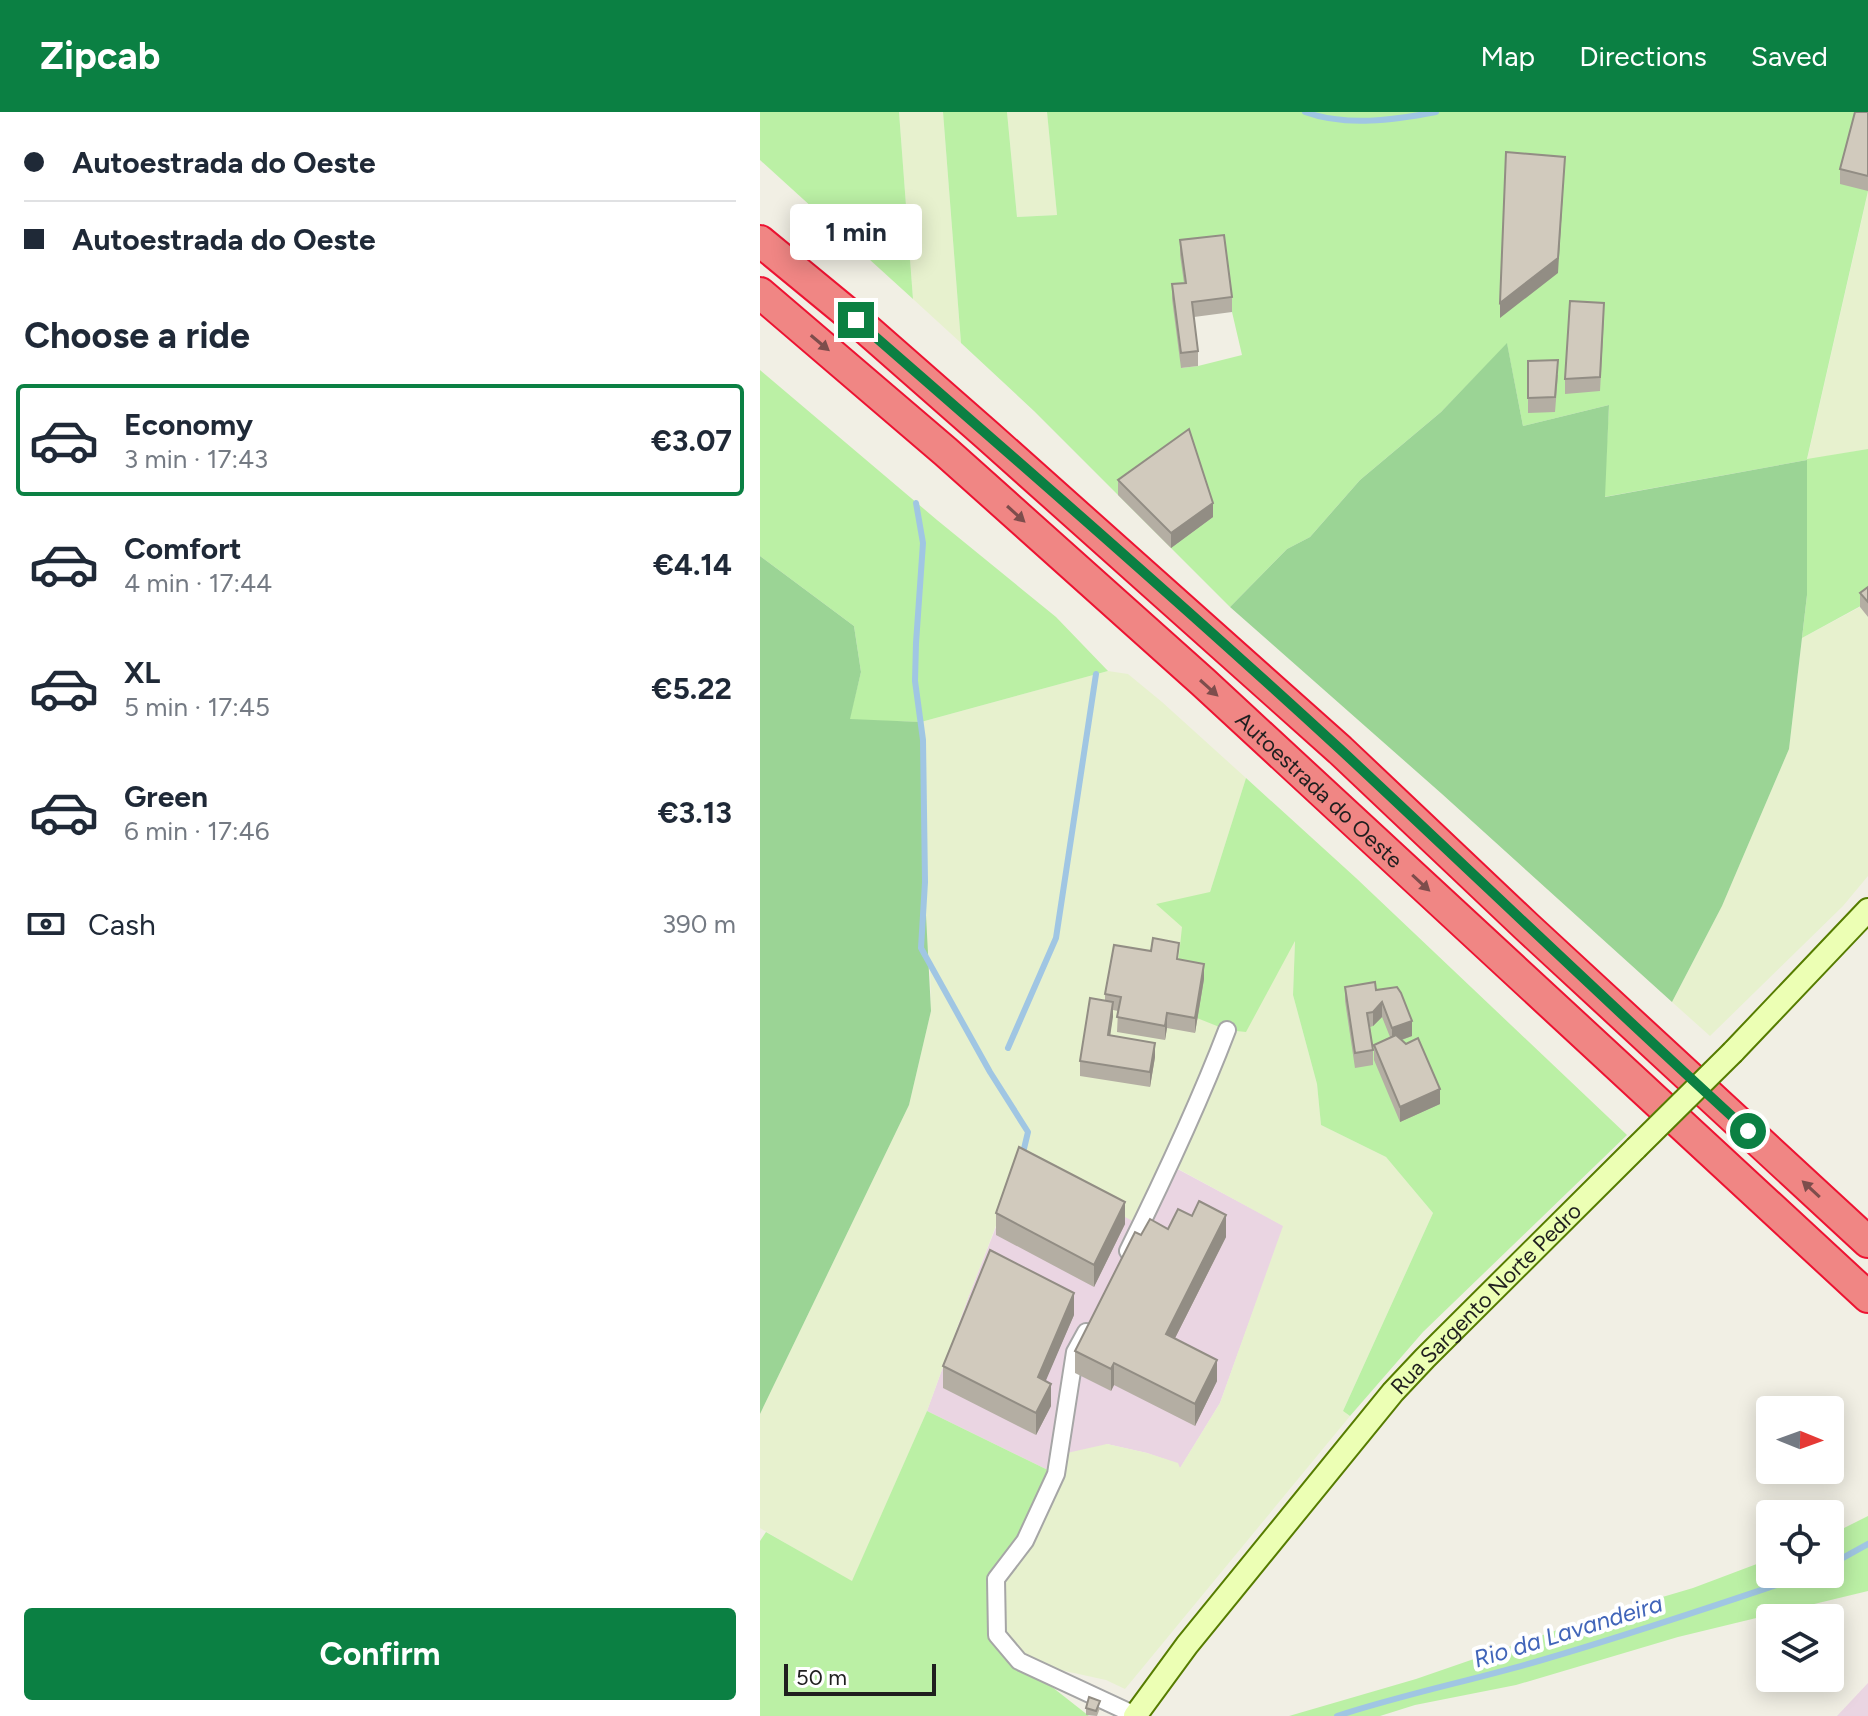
<!DOCTYPE html>
<meta charset="utf-8">
<style>
:root{--surface:#fff;--page:#f6f6f7;--text:#1f2937;--muted:#747a83;--line:#e0e1e3;--accent:#0b8043}
body{margin:0;font-family:Figtree,sans-serif;background:var(--page);color:var(--text);height:100vh;display:flex;flex-direction:column;font-size:30px;white-space:nowrap}
*{box-sizing:border-box;margin:0}
p{font-size:26px;color:var(--muted)}
.icon{flex:none;width:44px;height:44px;fill:none;stroke:currentColor;stroke-width:2;stroke-linecap:round;stroke-linejoin:round}
.map{position:relative;flex:1;overflow:hidden}
.side{display:flex;flex-direction:column;background:var(--surface);width:760px}
.side>*{flex:none}
.top-card{display:grid;align-content:center;height:176px;padding:0 24px;background:var(--surface)}
.needle{width:52px;rotate:91deg}
.tools{position:absolute;left:996px;top:1284px;display:grid;gap:16px}
.tools a{display:grid;place-items:center;width:88px;height:88px;border-radius:8px;background:var(--surface);box-shadow:0 4px 20px #0003;font-size:40px}
.scale{position:absolute;left:24px;bottom:20px;width:152px;box-sizing:border-box;padding-left:8px;border:4px solid #1f1f1f;border-top:0;font-size:22px;line-height:28px;white-space:nowrap;color:#1f1f1f;-webkit-text-stroke:6px #fff;paint-order:stroke}
.end{position:absolute;width:36px;height:36px;margin:-18px;border:10px solid #0b8043;background:#fff;box-shadow:0 0 0 4px #fff}
.from{border-radius:50%}
.bubble{position:absolute;height:56px;border-radius:8px;background:var(--surface);box-shadow:0 4px 20px #0003;font-size:26px;font-weight:700;line-height:56px;text-align:center}
.top-card b{display:flex;align-items:center;gap:28px;height:76px;font-size:30px}
.top-card b+b{border-top:2px solid var(--line)}
.top-card i{width:20px;height:20px;background:var(--text)}
ul{padding:0;list-style:none}
li{display:flex;align-items:center;gap:24px;height:112px;margin:0 16px 12px;padding:0 8px;border:4px solid transparent;border-radius:8px}
li div{flex:1}
li b{display:block;font-size:30px}
li em{font-style:normal;font-weight:700}
li.selected{border-color:var(--accent)}
li>.icon{width:72px;height:72px;stroke-width:1.5}
h2{padding:0 24px;font-size:36px;line-height:96px}
.pay{display:flex;align-items:center;gap:20px;height:88px;padding:0 24px;font-size:30px}
.pay p{margin-inline-start:auto}
.action{display:flex;gap:16px;margin-top:auto;padding:16px 24px}
.action a{flex:1;height:92px;border-radius:8px;background:var(--accent);color:#fff;font-size:32px;font-weight:700;line-height:92px;text-align:center}
header{display:flex;align-items:center;gap:48px;box-sizing:border-box;height:112px;padding:0 40px;background:var(--accent);color:#fff}
header strong{font-size:38px}
nav{display:flex;gap:44px;margin-inline-start:auto;font-size:28px}
main{display:flex;flex:1;min-height:0}
.map>svg:first-child{display:block}
.industrial{fill:#ead5e2}
.farmland{fill:#e7f1ce}
.grass{fill:#bbf0a5;fill-rule:evenodd}
.forest{fill:#9bd495}
.lines{fill:none;stroke-linecap:round;stroke-linejoin:round}
.stream{stroke:#a0c6e3;stroke-width:6}
.street-casing{stroke:#a6a6a6;stroke-width:20}
.secondary-casing{stroke:#567c00;stroke-width:26}
.highway-casing{stroke:#ed1332;stroke-width:34}
.street{stroke:#fff;stroke-width:16}
.secondary{stroke:#ecffb4;stroke-width:22}
.highway{stroke:#f08684;stroke-width:30}
.secondary-bridge-casing{stroke:#567c00;stroke-width:26;stroke-linecap:butt}
.secondary-bridge{stroke:#ecffb4;stroke-width:22}
.wall{fill:#b4aea3}
.shaded-wall{fill:#928d84}
.building{fill:#d1cabd;stroke:#928d84;stroke-width:2}
.oneway{fill:#7d4d4c}
.route{stroke:#0b8043;stroke-width:10}
.labels{text-anchor:middle;dominant-baseline:central;stroke-width:8;stroke-linejoin:round;paint-order:stroke}
.street-label{font-size:22px;fill:#1f1f1f;stroke:#fff}
.water-label{font-size:24px;font-style:italic;fill:#4165b9;stroke:#fff}
</style>
<header>
<strong>Zipcab</strong>
<nav><a>Map</a><a>Directions</a><a>Saved</a></nav>
</header>
<main>
<section class="side">
<div class="top-card">
<b><i class="from"></i>Autoestrada do Oeste</b>
<b><i></i>Autoestrada do Oeste</b>
</div>
<h2>Choose a ride</h2>
<ul>
<li class="selected"><svg class="icon" aria-label="car" viewBox="0 0 24 24"><path d="M5 17H2v-5l4-1 3-4h7l3 4 3 1v5h-3M9 17h6M6 11h13"/><circle cx="7" cy="17" r="2"/><circle cx="17" cy="17" r="2"/></svg><div><b>Economy</b><p>3 min · 17:43</p></div><em>€3.07</em></li>
<li><svg class="icon" aria-label="car" viewBox="0 0 24 24"><path d="M5 17H2v-5l4-1 3-4h7l3 4 3 1v5h-3M9 17h6M6 11h13"/><circle cx="7" cy="17" r="2"/><circle cx="17" cy="17" r="2"/></svg><div><b>Comfort</b><p>4 min · 17:44</p></div><em>€4.14</em></li>
<li><svg class="icon" aria-label="car" viewBox="0 0 24 24"><path d="M5 17H2v-5l4-1 3-4h7l3 4 3 1v5h-3M9 17h6M6 11h13"/><circle cx="7" cy="17" r="2"/><circle cx="17" cy="17" r="2"/></svg><div><b>XL</b><p>5 min · 17:45</p></div><em>€5.22</em></li>
<li><svg class="icon" aria-label="car" viewBox="0 0 24 24"><path d="M5 17H2v-5l4-1 3-4h7l3 4 3 1v5h-3M9 17h6M6 11h13"/><circle cx="7" cy="17" r="2"/><circle cx="17" cy="17" r="2"/></svg><div><b>Green</b><p>6 min · 17:46</p></div><em>€3.13</em></li>
</ul>
<div class="pay"><svg class="icon" aria-label="cash" viewBox="0 0 24 24"><path d="M3 7h18v10H3z"/><circle cx="12" cy="12" r="2"/></svg>Cash<p>390 m</p></div>
<div class="action"><a>Confirm</a></div>
</section>
<div class="map">
<svg width="1108" height="1604" viewBox="0 0 1108 1604">
<rect width="100%" height="100%" fill="#f1efe4"/>
<path class="industrial" d="M410,1053L524,1114L460,1291L419,1358L407,1348L387,1341L347,1332L296,1362L167,1299L208,1186L259,1057Z
M1108,1571V1604H1077Z"/>
<path class="farmland" d="M139,0H183L201,231L153,187Z
M247,0H287L297,103L257,105Z
M1108,79V337L1047,348L1104,98Z
M1100,495L1108,505V764L1083,794L950,924L912,890L962,794L1029,637L1042,526Z
M348,559L368,562L402,590L486,666L450,780L535,827L533,883L557,972L561,1013L626,1045L673,1101L583,1299L590,1304L365,1577L346,1568L259,1549L237,1523L236,1467L307,1341L347,1332L387,1341L418,1351L420,1356L460,1291L523,1114L411,1053L380,1113L261,1049L208,1186L167,1299L92,1470L0,1416V1302L149,993L171,899L170,852L161,836L165,770L163,628L161,610Z"/>
<path class="grass" d="M0,0H139L153,187L0,48Z
M183,0H247L257,105L297,103L287,0H1108V79L1047,347L1108,337V490L1042,526L1047,483V348L844,385L849,293L763,314L747,232L681,300L600,368L550,425L527,437L470,495L274,299L201,231ZM464,138L472,200L482,243L438,254L421,256L426,185Z
M0,258L177,408L296,505L348,559L161,610L89,608L101,560L94,514L0,444Z
M486,666L596,766L867,1023L663,1220L590,1304L583,1299L673,1101L626,1045L561,1013L557,972L533,883L535,829L486,920L467,918L437,906L417,862L422,815L396,792L450,780Z
M167,1299L296,1362L236,1467L237,1523L259,1549L329,1604H0V1429L6,1420L92,1469Z
M1108,1404V1479L918,1525L756,1573L655,1593L620,1604H529L656,1567L838,1504L933,1476L1010,1447V1462H1070V1423Z"/>
<path class="forest" d="M747,231L763,314L849,293L845,385L1047,348V483L1029,637L962,794L912,890L682,682L470,495L527,437L550,425L600,368L681,300Z
M0,444L94,514L101,560L90,607L161,610L163,628L165,784L171,899L149,993L0,1302Z"/>
<g class="lines">
<path class="stream" d="M545,0C586,15 634,8 676,0
M156,391L163,431L156,531L155,569L163,628L165,770L161,836L230,960L268,1020L262,1045
M248,936L296,826L336,562
M1070,1453L1108,1432
M577,1604C644,1582 714,1568 782,1548C872,1522 960,1492 1049,1462"/>
<defs>
<path id="street" d="M368,1139C404,1066 438,994 467,918
M326,1220L315,1240L296,1362L265,1429L236,1467L237,1523L259,1549L375,1603"/>
<g id="secondary">
<path d="M973,940L1108,798"/>
<path id="s1" d="M375,1604L427,1533L633,1280L665,1246L876,1036"/>
</g>
<g id="highway">
<path d="M0,129L96,208L227,323L580,638L767,815L1108,1130"/>
<path id="s2" d="M0,181L186,340L443,570L1108,1185"/>
</g>
</defs>
<use href="#street" class="street-casing"/>
<use href="#secondary" class="secondary-casing"/>
<use href="#highway" class="highway-casing"/>
<use href="#street" class="street"/>
<use href="#secondary" class="secondary"/>
<use href="#highway" class="highway"/>
<defs>
<path id="secondary-bridge" d="M876,1036L973,940"/>
</defs>
<use href="#secondary-bridge" class="secondary-bridge-casing"/>
<use href="#secondary-bridge" class="secondary-bridge"/>
</g>
<path class="wall" d="M1108,0V79L1080,72V57Z
M420,128L472,185V200L434,205L438,239V254L421,256L412,187V172L424,171L420,143Z
M844,205L840,279L805,282V267Z
M768,249L798,263L795,300L768,301Z
M358,368L453,405L411,436L358,383Z
M1108,475V505L1100,495V481Z
M419,848L444,867L435,921L407,916L405,928L357,920L358,899L353,898L350,924L395,945L390,975L320,964V949L345,888V882Z
M585,875L616,878L652,924L642,928L680,992L640,1010L614,948V933L630,925L622,905L613,914L610,915L613,938V953L595,956L585,889Z
M236,1101L365,1112L334,1175L236,1123Z
M408,1117L466,1125L415,1226L457,1269L435,1314L354,1273L351,1279L315,1261V1239L381,1123Z
M314,1203L285,1269L291,1294L276,1323L183,1276V1254Z
M326,1596H340L337,1604L326,1603Z"/>
<path class="shaded-wall" d="M805,45L798,161L740,206V191Z
M453,391V405L411,436V421Z
M444,852V867L435,921V906Z
M353,890V905L348,938V923Z
M622,890V905L613,914V900Z
M407,901V916L405,928V914Z
M652,909V924L632,931V916Z
M395,931V945L390,975V960Z
M680,977V992L640,1010V995Z
M365,1090V1112L334,1175V1153Z
M466,1103V1125L406,1244V1222Z
M314,1181V1203L278,1287V1265Z
M457,1248V1269L435,1314V1292Z
M354,1251V1273L351,1279V1257Z
M291,1272V1294L276,1323V1301Z"/>
<path class="building" d="M1095,0H1108V64L1080,57Z
M746,40L805,45L798,146L740,191Z
M464,123L472,185L432,190L438,239L421,241L412,172L426,171L420,128Z
M810,189L844,191L840,265L805,267Z
M798,248L795,285L768,286V249Z
M429,317L453,391L411,421L358,368Z
M1108,475V490L1100,481Z
M393,826L419,831L417,847L444,852L435,906L407,901L405,914L357,905L361,885L345,882L354,833L391,839Z
M615,870L616,878L637,875L641,881L652,909L632,916L622,890L613,900L607,901L613,938L595,941L585,875Z
M330,886L353,890L348,923L395,931L390,960L320,949Z
M636,923L646,932L658,926L680,977L640,995L614,933Z
M259,1035L365,1090L334,1153L236,1101Z
M439,1089L466,1103L406,1222L457,1248L435,1292L354,1251L351,1257L315,1239L375,1120L381,1123L390,1107L408,1117L418,1097L432,1104Z
M230,1138L314,1181L278,1265L291,1272L276,1301L183,1254Z
M329,1585L340,1589L336,1599L326,1596Z"/>
<defs><path id="oneway-solid" d="M-6-.8H1V-3.2L6.5 0L1 3.2V.8H-6Z" transform="scale(2)"/></defs>
<g class="oneway">
<use href="#oneway-solid" transform="translate(60 231) rotate(40)"/>
<use href="#oneway-solid" transform="translate(256 402) rotate(42)"/>
<use href="#oneway-solid" transform="translate(449 576) rotate(42)"/>
<use href="#oneway-solid" transform="translate(661 771) rotate(43)"/>
<use href="#oneway-solid" transform="translate(1051 1077) rotate(-137)"/>
</g>
<g class="lines">
<path class="route" d="M96,208C259,350 422,492 581,638C717,765 851,894 988,1019"/>
</g>
<g class="labels">
<g class="street-label">
<text stroke="none"><textPath href="#s2" startOffset="748">Autoestrada do Oeste</textPath></text>
<text stroke="none"><textPath href="#s1" startOffset="546">Rua Sargento Norte Pedro</textPath></text>
</g>
<g class="water-label">
<text transform="translate(808 1519) rotate(-17)">Rio da Lavandeira</text>
</g>
</g>
</svg>
<div class="tools">
<a><svg class="needle" viewBox="-14 -14 28 28"><path d="M0-13l5 13h-10z" fill="#e53935"/><path d="M0 13l5-13h-10z" fill="#747a83"/></svg></a>
<a><svg class="icon" aria-label="locate" viewBox="0 0 24 24"><circle cx="12" cy="12" r="6"/><path d="M12 2v4M12 18v4M2 12h4M18 12h4"/></svg></a>
<a><svg class="icon" aria-label="layers" viewBox="0 0 24 24"><path d="M12 4l9 5-9 5-9-5zM3 14l9 5 9-5"/></svg></a>
</div>
<div class="scale">50 m</div>
<i class="end from" style="left:988px;top:1019px"></i>
<i class="end" style="left:96px;top:208px"></i>
<div class="bubble" style="left:30px;top:92px;width:132px">1 min</div>
</div>
</main>
